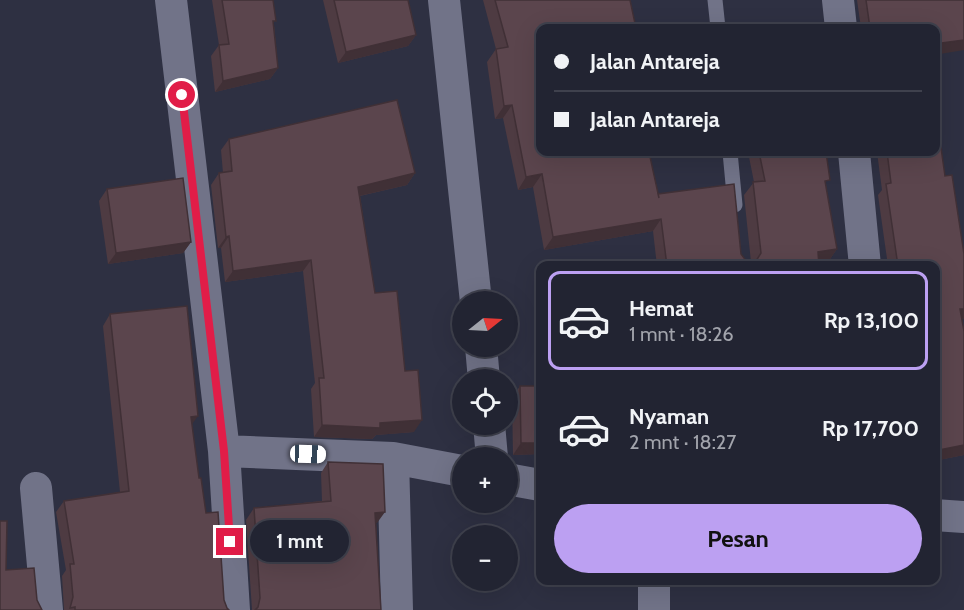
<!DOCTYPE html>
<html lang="id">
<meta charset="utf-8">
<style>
:root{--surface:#222432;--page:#2e303e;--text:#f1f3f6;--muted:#a2a4ac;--line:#3f414d;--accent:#bca0f2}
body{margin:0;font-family:Cabin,sans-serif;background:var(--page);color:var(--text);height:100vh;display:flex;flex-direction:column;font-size:22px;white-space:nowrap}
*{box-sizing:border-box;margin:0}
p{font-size:20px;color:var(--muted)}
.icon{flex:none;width:33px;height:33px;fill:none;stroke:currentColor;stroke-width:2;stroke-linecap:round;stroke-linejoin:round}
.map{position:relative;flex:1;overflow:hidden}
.details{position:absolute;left:536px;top:261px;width:404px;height:324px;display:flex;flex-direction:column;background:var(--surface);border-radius:12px;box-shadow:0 6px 24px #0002,0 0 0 2px var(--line)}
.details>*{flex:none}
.guide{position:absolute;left:536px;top:24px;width:404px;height:132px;border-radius:12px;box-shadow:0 6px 24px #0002,0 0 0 2px var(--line);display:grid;align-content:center;height:132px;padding:0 18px;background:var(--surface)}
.needle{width:39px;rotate:72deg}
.buttons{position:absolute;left:452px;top:291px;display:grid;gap:12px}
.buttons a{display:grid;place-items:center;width:66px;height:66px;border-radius:50%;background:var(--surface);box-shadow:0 6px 24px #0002,0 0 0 2px var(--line);font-size:30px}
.end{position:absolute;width:27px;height:27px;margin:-14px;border:8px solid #e11d48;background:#fff;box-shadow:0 0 0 3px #fff}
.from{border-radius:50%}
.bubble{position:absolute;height:42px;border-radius:21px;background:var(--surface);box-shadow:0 6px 24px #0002,0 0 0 2px var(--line);font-size:20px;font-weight:800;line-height:42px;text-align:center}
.car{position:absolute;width:18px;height:36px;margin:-18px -9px;border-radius:8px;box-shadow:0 0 4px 2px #0007;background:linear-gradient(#fff 24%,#345 0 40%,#fff 0 76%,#345 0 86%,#fff 0)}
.guide b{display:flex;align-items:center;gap:21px;height:57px;font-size:22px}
.guide b+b{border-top:2px solid var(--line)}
.guide i{width:15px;height:15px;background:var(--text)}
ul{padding:10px 0 0;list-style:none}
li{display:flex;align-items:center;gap:18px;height:99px;margin:0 12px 9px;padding:0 6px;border:3px solid transparent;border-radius:12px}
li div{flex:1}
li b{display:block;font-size:22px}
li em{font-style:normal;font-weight:800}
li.active{border-color:var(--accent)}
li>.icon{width:54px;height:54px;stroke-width:1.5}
.cta{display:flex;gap:12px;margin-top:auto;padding:12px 18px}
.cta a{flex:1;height:69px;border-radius:36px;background:var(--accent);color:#111;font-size:24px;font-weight:800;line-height:69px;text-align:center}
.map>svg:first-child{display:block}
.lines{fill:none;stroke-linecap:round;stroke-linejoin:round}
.service{stroke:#717388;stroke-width:15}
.minor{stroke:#717388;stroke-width:32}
.wall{fill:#4e3b42}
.shaded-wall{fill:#403036}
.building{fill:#5b454d;stroke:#403036;stroke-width:1.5}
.route{stroke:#e11d48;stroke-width:8}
</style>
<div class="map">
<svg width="964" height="610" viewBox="0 0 964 610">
<rect width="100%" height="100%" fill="#2e3042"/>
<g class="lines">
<path class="service" d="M715,0L718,28
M730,152L735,205"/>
<path class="minor" d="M171,0L224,451L234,610
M444,0L476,302
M838,0L841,28
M854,152L865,266
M481,346L484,380
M489,424L492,458
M224,451L393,458L462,471
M393,458L397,610
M507,479L540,485
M36,488L47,610
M934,515L964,517
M654,610V580"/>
</g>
<path class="wall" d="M212,0H273L274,25L278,68L270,79L215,92L211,56L219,45Z
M323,0H408L416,35L408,46L338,63Z
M483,0H630L540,28L658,194L741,254L747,262H751L744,195L754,182L748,152H826V186L837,249L828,262L819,263V266H657L653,231L544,250L533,187L518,190L503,118L495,119L487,62L496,49Z
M857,0H964L934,28H861Z
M229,139L415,173L407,185L360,196L375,293L405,371L414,432L376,435L372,439L314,437L311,389L315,383L303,271L225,282L221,248H218L211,185L219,173H223L221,150Z
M877,152H934L945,176L964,254V319H962L964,455L934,461V266H888L878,195L882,190Z
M107,189L191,242L183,253L108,264L99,201Z
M110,314L192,425L199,478L224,600L227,608L229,610H64L62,576L66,570L56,512L64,501L120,492L103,326Z
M520,386L540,454L513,455L512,398Z
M328,462L377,523H376L381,610H252L246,520L254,508L322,501L321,473Z"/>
<path class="shaded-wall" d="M416,35L408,46L338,63L346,52Z
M964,40V50L934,55V44Z
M278,68L270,79L215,92L223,81Z
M512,105L503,118L495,119L504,106Z
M415,173L407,185L350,198L358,187Z
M542,174L533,187L518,190L526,177Z
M661,219L653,231L544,250L553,237Z
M229,236L221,248H218L226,237Z
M191,242L183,253L108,264L116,253Z
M837,249L828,262L809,265L818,252Z
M311,260L303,271L225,282L233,271Z
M960,309H964V319L952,321Z
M198,416L190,427L191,417Z
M422,420L414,432L376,435L372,439L314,437L322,425L380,423Z
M521,443H540V454L513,455Z
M964,445V455L934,461V451Z
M385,512L377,523L367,524L375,513Z"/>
<path class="building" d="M222,0H273L276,21H273L278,68L223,81L219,45L229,44Z
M334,0H408L416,35L346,52Z
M495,0H630L636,28H540V152H649L659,198L658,194L734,184L741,254L747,262L756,261L761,253L753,182L765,181L759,152H826L830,180L825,181L837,249L818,252L819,266H667L661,219L553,237L542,174L526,177L512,105L504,106L496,49L508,47Z
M866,0H964V40L934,44V28H870Z
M934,98L945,176L952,175L964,254V309H960L964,331V445L934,451V266H898L886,184L891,183L887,152H934Z
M397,100L415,173L358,187L375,293L397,291L405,371L418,370L422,420L380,423V428L322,425L319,378H324L311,260L233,271L229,236L226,237L219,173L232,171L229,139Z
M183,178L191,242L116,253L107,189Z
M187,306L198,416L191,417L199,478H201L206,513L218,512L224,600L227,608L229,610H75V607L70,608L73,597L70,564H74L64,501L129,491L110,314Z
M520,386H540V443H521Z
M328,462L383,464L385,512L375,513L381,610H255L258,607L260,598L254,508L331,501Z
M0,521H7L6,570L34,568L37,600L42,610H0Z"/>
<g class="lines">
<path class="route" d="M182,95L224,451L230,542"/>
</g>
</svg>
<div class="buttons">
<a><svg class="needle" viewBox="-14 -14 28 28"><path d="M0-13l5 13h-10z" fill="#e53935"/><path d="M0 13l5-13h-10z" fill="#a2a4ac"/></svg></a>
<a><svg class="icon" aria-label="locate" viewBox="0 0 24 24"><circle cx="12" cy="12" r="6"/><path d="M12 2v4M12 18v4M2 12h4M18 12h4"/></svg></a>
<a>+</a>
<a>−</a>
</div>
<i class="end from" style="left:182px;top:95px"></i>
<i class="end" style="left:230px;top:542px"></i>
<div class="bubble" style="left:250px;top:520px;width:99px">1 mnt</div>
<i class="car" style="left:308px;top:454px;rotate:92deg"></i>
<div class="guide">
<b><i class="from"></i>Jalan Antareja</b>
<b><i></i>Jalan Antareja</b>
</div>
<section class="details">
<ul>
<li class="active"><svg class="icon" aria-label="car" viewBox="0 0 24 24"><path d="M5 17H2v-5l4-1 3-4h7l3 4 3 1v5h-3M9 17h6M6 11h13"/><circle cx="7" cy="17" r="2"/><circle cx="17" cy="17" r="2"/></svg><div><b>Hemat</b><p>1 mnt · 18:26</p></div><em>Rp 13,100</em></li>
<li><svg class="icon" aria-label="car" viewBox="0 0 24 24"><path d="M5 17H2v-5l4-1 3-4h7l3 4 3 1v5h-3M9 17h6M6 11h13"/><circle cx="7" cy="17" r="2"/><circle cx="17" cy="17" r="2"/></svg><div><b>Nyaman</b><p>2 mnt · 18:27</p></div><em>Rp 17,700</em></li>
</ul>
<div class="cta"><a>Pesan</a></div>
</section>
</div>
